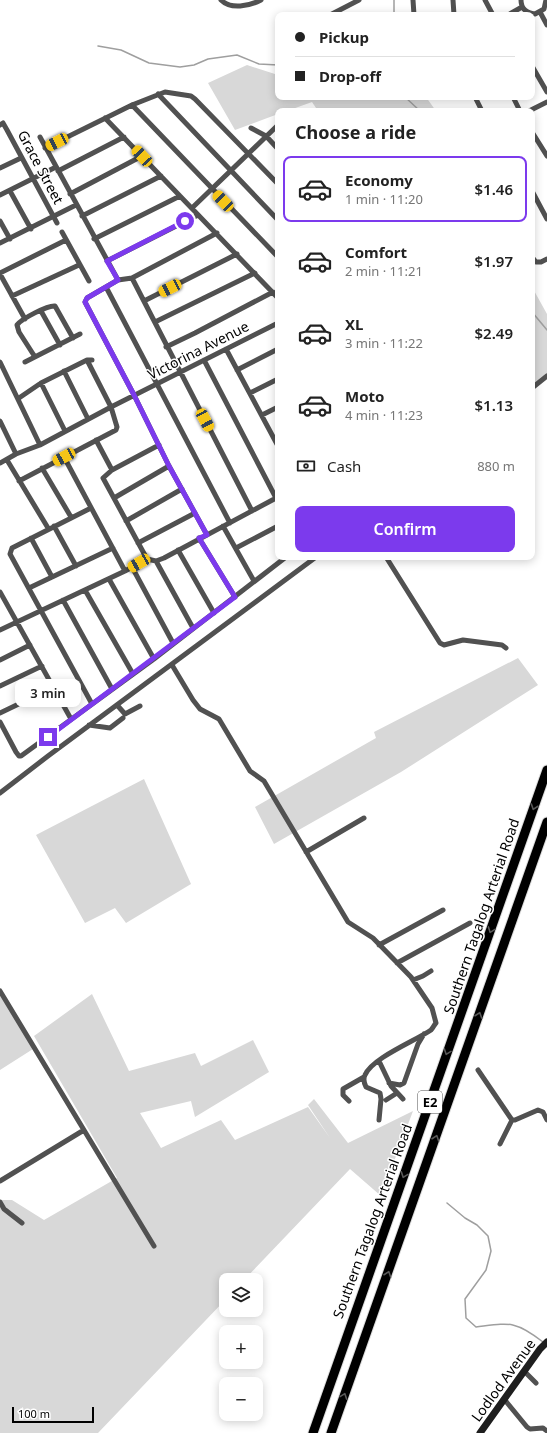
<!DOCTYPE html>
<meta charset="utf-8">
<style>
:root{--surface:#fff;--page:#f2f2f2;--text:#222;--muted:#767676;--line:#e0e0e0;--accent:#7c3aed}
body{margin:0;font-family:"Noto Sans",sans-serif;background:var(--page);color:var(--text);height:100vh;display:flex;flex-direction:column;font-size:15px;white-space:nowrap}
*{box-sizing:border-box;margin:0}
p{font-size:13px;color:var(--muted)}
.icon{flex:none;width:22px;height:22px;fill:none;stroke:currentColor;stroke-width:2;stroke-linecap:round;stroke-linejoin:round}
.map{position:relative;flex:1;overflow:hidden}
.side{position:absolute;left:275px;top:108px;width:260px;height:452px;display:flex;flex-direction:column;background:var(--surface);border-radius:8px;box-shadow:0 2px 10px #0003}
.side>*{flex:none}
.banner{position:absolute;left:275px;top:12px;width:260px;height:88px;border-radius:8px;box-shadow:0 2px 10px #0003;display:grid;align-content:center;height:88px;padding:0 20px;background:var(--surface)}
.controls{position:absolute;left:219px;top:1273px;display:grid;gap:8px}
.controls a{display:grid;place-items:center;width:44px;height:44px;border-radius:8px;background:var(--surface);box-shadow:0 2px 10px #0003;font-size:20px}
.scale{position:absolute;left:12px;bottom:10px;width:82px;box-sizing:border-box;padding-left:4px;border:2px solid #000;border-top:0;font-size:11px;line-height:14px;white-space:nowrap;color:#000;-webkit-text-stroke:3px #fff;paint-order:stroke}
.end{position:absolute;width:18px;height:18px;margin:-9px;border:5px solid #7c3aed;background:#fff;box-shadow:0 0 0 2px #fff}
.from{border-radius:50%}
.bubble{position:absolute;height:28px;border-radius:8px;background:var(--surface);box-shadow:0 2px 10px #0003;font-size:13px;font-weight:600;line-height:28px;text-align:center}
.car{position:absolute;width:12px;height:24px;margin:-12px -6px;border-radius:5px;box-shadow:0 0 3px 1px #0007;background:linear-gradient(#f5c518 24%,#345 0 40%,#f5c518 0 76%,#345 0 86%,#f5c518 0)}
.banner b{display:flex;align-items:center;gap:14px;height:38px;font-size:15px}
.banner b+b{border-top:1px solid var(--line)}
.banner i{width:10px;height:10px;background:var(--text)}
ul{padding:0;list-style:none}
li{display:flex;align-items:center;gap:12px;height:66px;margin:0 8px 6px;padding:0 12px;border:2px solid transparent;border-radius:8px}
li div{flex:1}
li b{display:block;font-size:15px}
li em{font-style:normal;font-weight:600}
li.active{border-color:var(--accent)}
li>.icon{width:36px;height:36px;stroke-width:1.5}
h2{padding:0 20px;font-size:18px;line-height:48px}
.pay{display:flex;align-items:center;gap:10px;height:44px;padding:0 20px;font-size:15px}
.pay p{margin-inline-start:auto}
.primary-button{display:flex;gap:8px;margin-top:auto;padding:8px 20px}
.primary-button a{flex:1;height:46px;border-radius:8px;background:var(--accent);color:#fff;font-size:16px;font-weight:600;line-height:46px;text-align:center}
.map>svg:first-child{display:block}
.green{fill:#d8d8d8}
.lines{fill:none;stroke-linecap:round;stroke-linejoin:round}
.stream{stroke:#9f9f9f;stroke-width:1.5}
.motorway-casing{stroke:#dbdbdb;stroke-width:11}
.minor{stroke:#515151;stroke-width:5}
.secondary{stroke:#1e1e1e;stroke-width:7}
.motorway{stroke:#000;stroke-width:9}
.oneway{stroke:#595959}
.route{stroke:#7c3aed;stroke-width:5}
.labels{text-anchor:middle;dominant-baseline:central;stroke-width:3;stroke-linejoin:round;paint-order:stroke}
.shield{fill:#fff;stroke:#4c4c4c;stroke-width:1}
.shield-label{font-size:13px;font-weight:bold;fill:#000}
.street-label{font-size:14px;fill:#000;stroke:#fff}
</style>
<div class="map">
<svg width="547" height="1433" viewBox="0 0 547 1433">
<rect width="100%" height="100%" fill="#fff"/>
<path class="green" d="M247,65L278,75V97H426L436,111H318L312,102L287,111H278V114L235,130L208,83Z
M532,287L547,314V375L532,386Z
M518,658L538,685L401,772L274,844L255,807L376,738L374,732Z
M144,779L191,884L126,923L115,908L85,923L36,835Z
M0,994L33,1049L0,1070Z
M92,994L129,1071L195,1053L201,1066L253,1040L269,1072L195,1117L191,1101L140,1113L161,1148L221,1120L235,1140L308,1107L330,1138L308,1105L314,1099L348,1143L413,1111L381,1196L350,1169L244,1280H226V1299L98,1433H0V1200H12L44,1220L117,1178L34,1036Z"/>
<g class="lines">
<path class="stream" d="M394,0V15
M98,46L121,50L149,63L180,67L194,65L208,59L237,55L259,64L278,65
M405,97L420,111
M532,312L547,330
M447,1203L465,1218L477,1225L488,1236L491,1251L486,1270L465,1299L466,1318L476,1327C509,1323 515,1320 543,1342"/>
<defs>
<path id="motorway" d="M313,1433L547,770
M331,1433L547,822"/>
</defs>
<use href="#motorway" class="motorway-casing"/>
<path class="minor" d="M221,0C231,10 249,6 261,0
M413,0L414,15
M453,0L454,15
M485,0L493,15
M521,0C521,9 526,13 535,14L544,9L546,0
M540,12L547,25
M330,15L359,0
M508,15L522,7
M532,66L547,92
M158,94L278,220
M475,97L482,111
M513,97L520,111
M132,105L278,257
M529,111L547,102
M105,118L278,298
M0,125L3,123L7,130L57,223
M251,128L266,136L278,149
M532,132L547,156
M40,137L118,280
M45,148L132,105L165,92L191,96L195,99L278,184
M0,168L21,158
M58,171L124,137
M10,191L31,229
M532,191L547,219
M70,194L142,156
M0,195L56,167
M192,208L278,125
M82,216L161,176
M0,221L10,239
M62,232L89,281
M94,239L180,196
M0,243L76,205
M532,257L536,262H541L547,259
M107,261L198,215
M0,273L66,240
M0,274L25,319
M132,278L252,511
M106,287L230,523
M12,296L79,265
M144,301L237,254
M41,311L60,345
M155,322L255,273
M166,347L195,333L273,292
M226,349L278,446
M35,357L19,332L17,325C21,319 48,305 55,306L73,338
M204,360L276,498
M0,362L40,445L111,407L278,323
M25,362L80,334
M237,370L278,349
M64,371L88,419
M41,383L65,431
M532,388L547,376
M250,393L278,379
M19,398L41,383L87,360H92
M262,415L278,407
M0,421L16,454
M96,440L112,470
M159,445L112,470L103,478L147,559L156,561L164,558L278,497
M64,457L125,571
M7,460L48,528
M0,463L16,454L40,445
M42,468L71,517
M19,481L116,430L117,427L111,407L87,360
M114,498L169,466
M91,508L12,548L10,554L92,704
M126,521L182,489
M54,526L76,566
M223,526L254,581
M207,535L169,466L134,395L85,302L87,298L118,280L132,278L217,233
M31,538L52,577
M199,538L235,597
M138,543L195,513
M236,548L278,526
M178,550L214,613
M386,557L440,643L444,645L463,640L502,645L506,648
M156,561L193,628
M132,567L173,643
M109,579L154,659
M29,588L113,548
M85,590L133,674
M0,592L71,719
M63,600L112,689
M0,630L125,571L147,559
M0,660L30,645
M172,665L193,700L200,709L219,719L250,771L264,781L348,922L373,938L411,977L432,1008L436,1023C434,1025 433,1028 431,1030C415,1041 372,1058 365,1075C363,1079 364,1083 366,1087L380,1093L381,1099L379,1120
M0,686L42,666
M117,705L125,714L140,706
M0,713L54,687
M0,722L16,752L19,756H21L154,659L286,557
M89,725L110,728L123,718
M0,793L48,756L316,557
M306,852L364,818
M379,945L443,910
M397,963L470,923
M413,980L423,976L431,971
M0,991L154,1246
M379,1061L391,1086L403,1099
M478,1070L512,1120H515L538,1110L543,1112L547,1120
M389,1083L400,1085L404,1083L418,1044L424,1034
M386,1100L397,1093
M349,1101L343,1095V1089L364,1077
M500,1144L512,1120
M0,1181L84,1130
M0,1202L4,1209L22,1223
M524,1371L536,1383
M504,1399L527,1427L530,1429L543,1428L547,1431"/>
<path class="secondary" d="M480,1433L540,1349L547,1342"/>
<use href="#motorway" class="motorway"/>
</g>
<defs><path id="oneway-chevron" d="M-2-3.5L2.5 0L-2 3.5" fill="none" stroke-width="1.6" stroke-linecap="round" stroke-linejoin="round"/></defs>
<g class="oneway">
<use href="#oneway-chevron" transform="translate(534 807) rotate(109)"/>
<use href="#oneway-chevron" transform="translate(491 930) rotate(110)"/>
<use href="#oneway-chevron" transform="translate(479 1015) rotate(-71)"/>
<use href="#oneway-chevron" transform="translate(447 1052) rotate(110)"/>
<use href="#oneway-chevron" transform="translate(436 1138) rotate(-71)"/>
<use href="#oneway-chevron" transform="translate(404 1175) rotate(110)"/>
<use href="#oneway-chevron" transform="translate(388 1274) rotate(-71)"/>
<use href="#oneway-chevron" transform="translate(344 1396) rotate(-70)"/>
</g>
<g class="lines">
<path class="route" d="M48,737L235,597L199,538L207,535L169,466L134,395L85,302L87,298L118,280L107,261L185,221"/>
</g>
<g class="labels">
<rect class="shield" x="418" y="1091" width="24" height="22" rx="3"/>
<g class="shield-label">
<text x="430" y="1102">E2</text>
</g>
<g class="street-label">
<text transform="translate(41 167) rotate(62)">Grace Street</text>
<text transform="translate(198 350) rotate(-27)">Victorina Avenue</text>
<text transform="translate(481 916) rotate(-71)">Southern Tagalog Arterial Road</text>
<text transform="translate(372 1221) rotate(-70)">Southern Tagalog Arterial Road</text>
<text transform="translate(503 1380) rotate(-54)">Lodlod Avenue</text>
</g>
</g>
</svg>
<div class="controls">
<a><svg class="icon" aria-label="layers" viewBox="0 0 24 24"><path d="M12 4l9 5-9 5-9-5zM3 14l9 5 9-5"/></svg></a>
<a>+</a>
<a>−</a>
</div>
<div class="scale">100 m</div>
<i class="end from" style="left:185px;top:221px"></i>
<i class="end" style="left:48px;top:737px"></i>
<div class="bubble" style="left:15px;top:679px;width:66px">3 min</div>
<i class="car" style="left:57px;top:142px;rotate:243deg"></i>
<i class="car" style="left:142px;top:156px;rotate:317deg"></i>
<i class="car" style="left:223px;top:201px;rotate:316deg"></i>
<i class="car" style="left:170px;top:288px;rotate:243deg"></i>
<i class="car" style="left:205px;top:420px;rotate:152deg"></i>
<i class="car" style="left:64px;top:457px;rotate:242deg"></i>
<i class="car" style="left:139px;top:563px;rotate:240deg"></i>
<div class="banner">
<b><i class="from"></i>Pickup</b>
<b><i></i>Drop-off</b>
</div>
<section class="side">
<h2>Choose a ride</h2>
<ul>
<li class="active"><svg class="icon" aria-label="car" viewBox="0 0 24 24"><path d="M5 17H2v-5l4-1 3-4h7l3 4 3 1v5h-3M9 17h6M6 11h13"/><circle cx="7" cy="17" r="2"/><circle cx="17" cy="17" r="2"/></svg><div><b>Economy</b><p>1 min · 11:20</p></div><em>$1.46</em></li>
<li><svg class="icon" aria-label="car" viewBox="0 0 24 24"><path d="M5 17H2v-5l4-1 3-4h7l3 4 3 1v5h-3M9 17h6M6 11h13"/><circle cx="7" cy="17" r="2"/><circle cx="17" cy="17" r="2"/></svg><div><b>Comfort</b><p>2 min · 11:21</p></div><em>$1.97</em></li>
<li><svg class="icon" aria-label="car" viewBox="0 0 24 24"><path d="M5 17H2v-5l4-1 3-4h7l3 4 3 1v5h-3M9 17h6M6 11h13"/><circle cx="7" cy="17" r="2"/><circle cx="17" cy="17" r="2"/></svg><div><b>XL</b><p>3 min · 11:22</p></div><em>$2.49</em></li>
<li><svg class="icon" aria-label="car" viewBox="0 0 24 24"><path d="M5 17H2v-5l4-1 3-4h7l3 4 3 1v5h-3M9 17h6M6 11h13"/><circle cx="7" cy="17" r="2"/><circle cx="17" cy="17" r="2"/></svg><div><b>Moto</b><p>4 min · 11:23</p></div><em>$1.13</em></li>
</ul>
<div class="pay"><svg class="icon" aria-label="cash" viewBox="0 0 24 24"><path d="M3 7h18v10H3z"/><circle cx="12" cy="12" r="2"/></svg>Cash<p>880 m</p></div>
<div class="primary-button"><a>Confirm</a></div>
</section>
</div>
